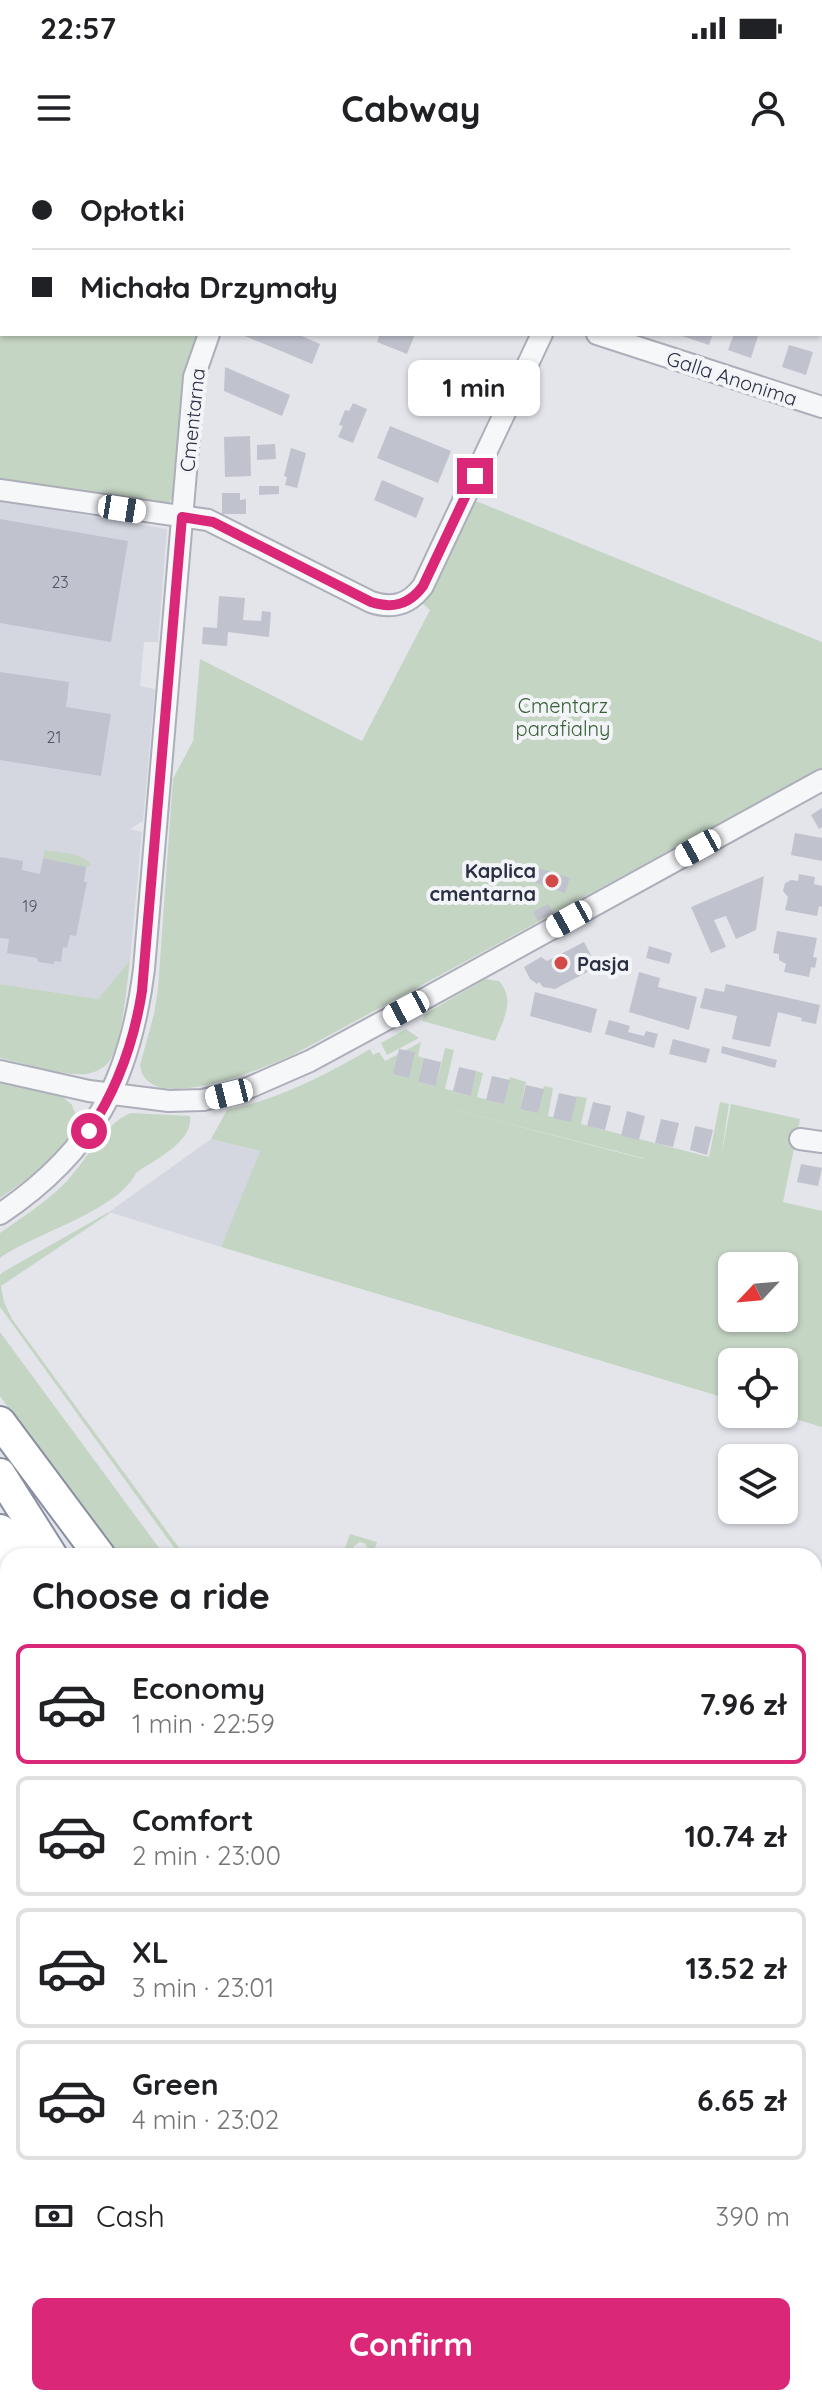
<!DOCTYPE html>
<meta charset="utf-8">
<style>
:root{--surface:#fff;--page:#f6f6f6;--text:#202124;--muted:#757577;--line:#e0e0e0;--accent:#db2777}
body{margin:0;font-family:Quicksand,sans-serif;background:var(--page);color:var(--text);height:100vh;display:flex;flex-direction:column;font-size:30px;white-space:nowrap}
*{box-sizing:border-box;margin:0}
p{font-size:26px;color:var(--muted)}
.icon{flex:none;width:44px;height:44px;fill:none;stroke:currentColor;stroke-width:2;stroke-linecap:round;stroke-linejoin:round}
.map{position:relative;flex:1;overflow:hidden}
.side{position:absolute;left:0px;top:1388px;width:822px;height:858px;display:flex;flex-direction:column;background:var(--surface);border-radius:24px 24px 0 0;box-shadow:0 2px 6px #0004}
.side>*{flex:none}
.guide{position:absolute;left:0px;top:0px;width:822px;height:176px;box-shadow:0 2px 6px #0004;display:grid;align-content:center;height:176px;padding:0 32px;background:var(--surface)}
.needle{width:52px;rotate:244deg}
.tools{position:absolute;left:718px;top:1092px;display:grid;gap:16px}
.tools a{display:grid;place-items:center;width:80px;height:80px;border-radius:12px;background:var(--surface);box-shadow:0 2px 6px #0004;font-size:40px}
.end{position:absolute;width:36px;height:36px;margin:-18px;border:10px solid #db2777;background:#fff;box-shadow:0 0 0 4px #fff}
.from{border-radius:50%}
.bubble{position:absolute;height:56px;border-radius:12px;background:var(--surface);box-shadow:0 2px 6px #0004;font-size:26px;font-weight:700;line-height:56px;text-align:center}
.car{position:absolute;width:24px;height:48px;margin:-24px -12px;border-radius:10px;box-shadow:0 0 6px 2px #0007;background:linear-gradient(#fff 24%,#345 0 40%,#fff 0 76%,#345 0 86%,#fff 0)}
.guide b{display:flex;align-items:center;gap:28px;height:76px;font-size:30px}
.guide b+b{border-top:2px solid var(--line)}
.guide i{width:20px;height:20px;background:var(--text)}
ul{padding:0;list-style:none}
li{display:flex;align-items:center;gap:24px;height:120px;margin:0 16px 12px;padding:0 16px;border:4px solid var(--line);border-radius:12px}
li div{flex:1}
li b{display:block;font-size:30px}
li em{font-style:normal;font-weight:700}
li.active{border-color:var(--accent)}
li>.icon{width:72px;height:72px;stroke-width:1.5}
h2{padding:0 32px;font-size:36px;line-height:96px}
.pay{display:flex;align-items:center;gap:20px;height:88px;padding:0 32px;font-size:30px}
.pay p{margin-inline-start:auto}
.action{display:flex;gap:16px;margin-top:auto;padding:16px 32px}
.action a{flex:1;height:92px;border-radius:12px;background:var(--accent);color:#fff;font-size:32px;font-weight:700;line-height:92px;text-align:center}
.status{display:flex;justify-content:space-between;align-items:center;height:56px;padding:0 40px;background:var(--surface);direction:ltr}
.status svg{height:22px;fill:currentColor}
header{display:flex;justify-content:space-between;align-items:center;height:104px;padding:0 32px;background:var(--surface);font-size:36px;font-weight:700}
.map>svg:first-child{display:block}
.built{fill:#d5d7e0}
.green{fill:#c5d5c4;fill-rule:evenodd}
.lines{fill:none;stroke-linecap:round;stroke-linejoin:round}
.stream{stroke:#9eaccc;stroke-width:5}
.building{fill:#c0c3ce}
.minor-casing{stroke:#acaeb9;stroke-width:24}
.highway-casing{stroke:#8a8fa2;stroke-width:34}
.minor{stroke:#f6f7f9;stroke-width:20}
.highway{stroke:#fff;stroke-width:30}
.route{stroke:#db2777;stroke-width:10}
.poi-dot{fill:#d24a47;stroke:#f3f4f8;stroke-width:3}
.labels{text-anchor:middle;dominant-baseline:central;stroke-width:8;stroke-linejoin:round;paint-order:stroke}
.number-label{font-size:16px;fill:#505466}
.street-label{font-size:20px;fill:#2a2f44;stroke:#f3f4f8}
.park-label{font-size:20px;fill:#386037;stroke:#f3f4f8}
.poi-label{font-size:20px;font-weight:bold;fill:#2a2f44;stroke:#f3f4f8;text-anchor:end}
</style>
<div class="status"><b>22:57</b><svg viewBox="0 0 49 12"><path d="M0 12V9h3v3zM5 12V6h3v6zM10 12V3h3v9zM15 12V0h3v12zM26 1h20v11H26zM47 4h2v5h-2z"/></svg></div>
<header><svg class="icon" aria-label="menu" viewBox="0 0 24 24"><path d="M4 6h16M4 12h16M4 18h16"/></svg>Cabway<svg class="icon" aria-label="person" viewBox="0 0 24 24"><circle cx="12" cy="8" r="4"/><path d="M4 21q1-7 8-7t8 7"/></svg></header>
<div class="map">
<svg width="822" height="2245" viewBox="0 0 822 2245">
<rect width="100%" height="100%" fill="#e3e5eb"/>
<path class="built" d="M0,341L167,369L158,482H144L140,526L155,529L143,661L130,669L142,672L130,800L98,839L0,824Z
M211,979L261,991L221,1087L109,1052Z
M0,1526L8,1536V2238H326L325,2245H0Z"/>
<path class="green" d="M0,0L82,2H2V174H198L184,213L174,336L167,345L156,346L0,320Z
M476,341L822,482V608L291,896C263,908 146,958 140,905L154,854L158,829L173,619L193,581L200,499L362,581L430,450L422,443Z
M45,690C60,693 82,692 91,705L86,707L43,698Z
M130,800C127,824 122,886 108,903C103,909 93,913 86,914C62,916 24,903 0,898V824L98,839Z
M485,819L499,821C516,840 503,860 495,881L422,861L425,854Z
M406,869L419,878L387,895L381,883Z
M421,882L418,896L424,898L418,922L436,926L445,888L454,890L445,929L471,935L476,911L483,913L477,937L504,944L510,917L526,922L520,949L538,952L544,926L553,928L548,956L571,961L577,936L587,938L581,964L709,997L720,942L729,944L721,997L731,944L800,959L783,1042L822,1051V1267L778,1254H784V1202H732V1240L221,1087L260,991L211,979L227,950C277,940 326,915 370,889L373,895L379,892L385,901ZM424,942L643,998L644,999ZM732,1106H784V1158H732Z
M0,920L64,933L63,937L72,945L78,961C70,989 24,1022 0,1038Z
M131,953L190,956C194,982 154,1000 136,1013C118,1051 33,1074 0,1098V1073C23,1057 46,1042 66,1022C85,1002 107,961 131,953Z
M109,1052L110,1053L1,1126L4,1142L12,1159L185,1396H180L0,1147V1115L3,1112Z
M0,1172L165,1396H118L0,1236Z
M350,1374L377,1382L372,1396H364L367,1388L366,1384L360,1382L354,1386L350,1396H342Z
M0,1478L8,1481V1633L0,1637Z
M0,1748L8,1764V1803L0,1807Z
M0,1890L8,1892V2152L1,2155Z
M814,2165L822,2171V2245H685L675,2238H814Z
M32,2238H166L163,2245H35Z
M228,2238H367L366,2245H231Z
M384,2238H457L460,2245H383Z"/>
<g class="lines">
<path class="stream" d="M589,2238L593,2245
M626,2238L635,2245
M360,2245L361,2238"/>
</g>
<path class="building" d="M240,174H297L320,184L312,204Z
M380,174H415L407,194L377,182Z
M676,174H713L709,185Z
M734,174L758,176L751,198L728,190Z
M789,185L813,192L806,215L782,207Z
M225,207L290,235L282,256L224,231Z
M353,243L367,249L353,283L338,277L343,266L339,265L345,250L349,251Z
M390,266L451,291L438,323L377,298Z
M250,276L251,316L225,317L224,277Z
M275,284L276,299L257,300V285Z
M291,288L306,293L297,328L285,325L287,317L284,316Z
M382,320L424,338L416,358L374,340Z
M259,326H279V334L259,335Z
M222,333H240V340L246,339V354H222Z
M0,359L128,381L111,482L0,463Z
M219,436L245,438L243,460L261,461L262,451L271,452L269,477L228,472L227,486L202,484L203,467L217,468Z
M0,512L69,522L66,547L111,554L101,616L0,600Z
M822,648V667L819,669L811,655Z
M795,673L822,678V701L791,695Z
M0,697L23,701L22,710L40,714L43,698L86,707L84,722H87L76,776L70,775L67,788L63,787L61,802L55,801L53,804L38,802L37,798L7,793L9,779L0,778Z
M528,707L539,710V708L570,718L565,733L534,722L536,720L525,716Z
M799,714L815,717L814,724L822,726V747L819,746L817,756L785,750L788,737L783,731L785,723L791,720L798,721Z
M764,716L756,770L736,779L726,756L714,760L726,787L711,793L691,747Z
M548,744L554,753L538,761L533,752Z
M777,771L817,778L813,797L817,798L815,808L811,807L809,817L784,812L786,804L779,800V794L773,793Z
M584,782L597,807L555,829L543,827L539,822L537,824L530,819L524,807L541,797L547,801Z
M649,786L672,793L669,804L646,798Z
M639,812L660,818L658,827L697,837L689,870L629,852Z
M726,824L820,845L816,864L801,861L802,858L778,852L770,887L732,879L737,856L700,848L705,828L724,832Z
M535,832L597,849L591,873L530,856Z
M609,860L630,866L628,872L644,876L646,871L658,874L654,888L605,874Z
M673,879L710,889L706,903L669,894Z
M722,886L777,900L775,908L721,893Z
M399,889L415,892L409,918L393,914Z
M424,898L441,902L436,926L418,922Z
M459,907L476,911L471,936L453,931Z
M492,916L510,920L504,944L486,940Z
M526,925L544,929L538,953L520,949Z
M559,933L577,937L571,962L553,958Z
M593,942L611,946L605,970L587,966Z
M627,951L645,956L639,980L621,976Z
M661,959L679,963L673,987L655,983Z
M695,966L713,970L707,995L690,990Z
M801,1004L822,1008L818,1026L797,1022Z"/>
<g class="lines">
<defs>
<path id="minor" d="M143,0L148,2
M281,2L282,0
M615,2L616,0
M597,174L822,247
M0,330L208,360L371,442C392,449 409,445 423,426L542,174
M0,911L89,931L169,941L203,940L246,929L310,901L406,849L822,620
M800,979L822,982
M0,1054C94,991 130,920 144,809L194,217L209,174
M814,2082L822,2085"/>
<path id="highway" d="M0,1262L100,1396
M0,1314L52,1396
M0,1370L17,1396
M0,1410L8,1429
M465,2238L469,2245
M517,2238L521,2245
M552,2238L555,2245
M605,2238L609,2245
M649,2238L659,2245
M375,2245L377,2238"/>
</defs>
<use href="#minor" class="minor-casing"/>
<use href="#highway" class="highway-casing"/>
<use href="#minor" class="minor"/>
<use href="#highway" class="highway"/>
</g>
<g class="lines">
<path class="route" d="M89,971C118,928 134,882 142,831L182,357L213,362L371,442C392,449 409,445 423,426L475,316"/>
</g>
<g class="poi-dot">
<circle cx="552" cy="721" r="8"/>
<circle cx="561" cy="803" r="8"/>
</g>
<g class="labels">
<g class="number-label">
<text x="60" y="422">23</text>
<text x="54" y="577">21</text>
<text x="30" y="746">19</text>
</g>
<g class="street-label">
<text transform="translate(732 218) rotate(18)">Galla Anonima</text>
<text transform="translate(192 260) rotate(-84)">Cmentarna</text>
</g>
<g class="park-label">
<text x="563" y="545">Cmentarz<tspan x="563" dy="23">parafialny</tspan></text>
</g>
<g class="poi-label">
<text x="536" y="710">Kaplica<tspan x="536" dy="23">cmentarna</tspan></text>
<text x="577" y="803" text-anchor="start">Pasja</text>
</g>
</g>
</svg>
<div class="tools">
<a><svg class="needle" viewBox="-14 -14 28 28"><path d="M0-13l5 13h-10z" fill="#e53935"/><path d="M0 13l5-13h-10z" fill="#757577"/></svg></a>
<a><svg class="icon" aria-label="locate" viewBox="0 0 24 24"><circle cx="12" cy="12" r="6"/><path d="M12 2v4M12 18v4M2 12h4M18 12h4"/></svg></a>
<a><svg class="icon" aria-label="layers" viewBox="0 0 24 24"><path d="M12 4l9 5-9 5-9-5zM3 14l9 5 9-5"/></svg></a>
</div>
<i class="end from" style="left:89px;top:971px"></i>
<i class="end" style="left:475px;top:316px"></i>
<div class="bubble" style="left:408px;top:200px;width:132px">1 min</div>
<i class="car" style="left:122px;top:349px;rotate:99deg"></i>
<i class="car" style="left:698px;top:688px;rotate:241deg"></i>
<i class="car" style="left:569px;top:759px;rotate:241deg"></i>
<i class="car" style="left:406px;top:849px;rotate:242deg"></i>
<i class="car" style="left:229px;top:934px;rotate:256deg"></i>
<div class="guide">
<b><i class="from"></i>Opłotki</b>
<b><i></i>Michała Drzymały</b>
</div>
<section class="side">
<h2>Choose a ride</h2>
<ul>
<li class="active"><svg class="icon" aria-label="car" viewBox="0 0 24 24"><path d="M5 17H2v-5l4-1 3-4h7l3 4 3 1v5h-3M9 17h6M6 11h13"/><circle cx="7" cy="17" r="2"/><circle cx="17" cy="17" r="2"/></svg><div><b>Economy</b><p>1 min · 22:59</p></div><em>7.96 zł</em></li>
<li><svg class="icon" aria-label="car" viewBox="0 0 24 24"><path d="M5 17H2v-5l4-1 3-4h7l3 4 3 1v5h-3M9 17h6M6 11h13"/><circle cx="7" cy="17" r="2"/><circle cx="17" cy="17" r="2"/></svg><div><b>Comfort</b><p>2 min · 23:00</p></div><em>10.74 zł</em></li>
<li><svg class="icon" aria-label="car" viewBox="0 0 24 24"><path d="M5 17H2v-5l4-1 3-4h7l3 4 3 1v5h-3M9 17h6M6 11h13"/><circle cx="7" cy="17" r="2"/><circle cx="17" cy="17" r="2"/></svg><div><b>XL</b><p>3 min · 23:01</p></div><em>13.52 zł</em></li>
<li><svg class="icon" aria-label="car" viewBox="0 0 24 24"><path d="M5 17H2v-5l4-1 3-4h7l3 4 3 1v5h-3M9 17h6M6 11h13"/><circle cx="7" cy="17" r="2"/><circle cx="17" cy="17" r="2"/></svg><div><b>Green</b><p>4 min · 23:02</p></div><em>6.65 zł</em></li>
</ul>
<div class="pay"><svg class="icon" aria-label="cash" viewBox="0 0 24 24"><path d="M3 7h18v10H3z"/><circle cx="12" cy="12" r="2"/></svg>Cash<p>390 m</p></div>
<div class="action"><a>Confirm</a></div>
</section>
</div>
